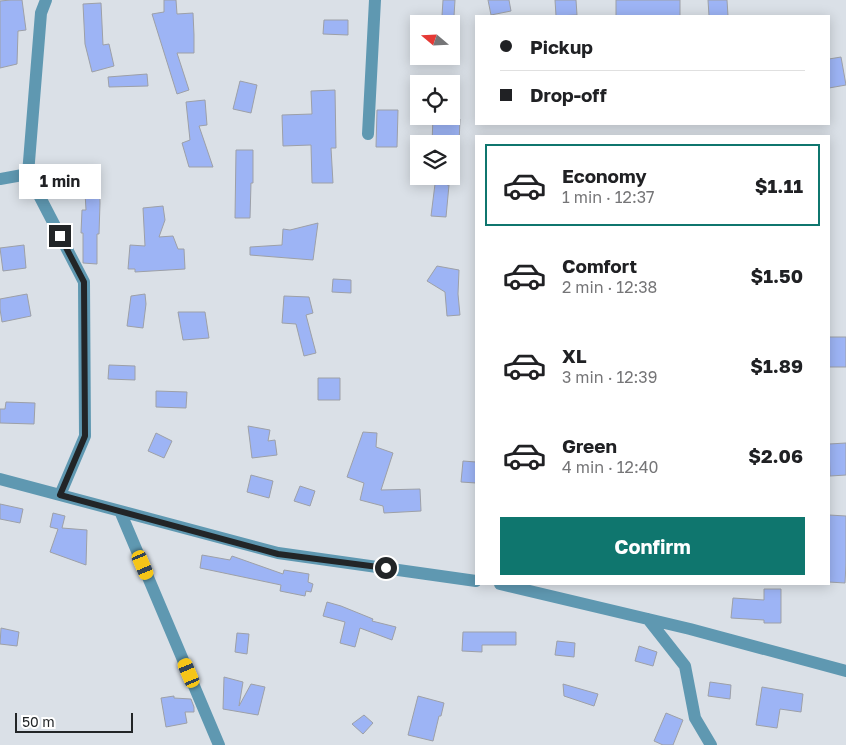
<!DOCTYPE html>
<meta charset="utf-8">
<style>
:root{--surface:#fff;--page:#f2f2f2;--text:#202124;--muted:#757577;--line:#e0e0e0;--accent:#0f766e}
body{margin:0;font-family:"Golos Text",sans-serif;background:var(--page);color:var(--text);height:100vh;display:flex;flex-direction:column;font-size:19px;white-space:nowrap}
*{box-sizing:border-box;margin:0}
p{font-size:16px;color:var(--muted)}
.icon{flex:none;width:28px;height:28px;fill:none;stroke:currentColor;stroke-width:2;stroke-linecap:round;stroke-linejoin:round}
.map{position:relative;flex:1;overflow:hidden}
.drawer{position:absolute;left:475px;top:135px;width:355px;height:450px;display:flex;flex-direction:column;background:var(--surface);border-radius:0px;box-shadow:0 2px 12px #0003}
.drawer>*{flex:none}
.top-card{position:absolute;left:475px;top:15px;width:355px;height:110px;border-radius:0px;box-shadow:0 2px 12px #0003;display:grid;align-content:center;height:110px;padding:0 25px;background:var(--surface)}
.needle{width:32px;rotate:289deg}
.buttons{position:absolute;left:410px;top:15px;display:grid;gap:10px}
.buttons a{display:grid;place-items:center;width:50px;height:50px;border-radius:0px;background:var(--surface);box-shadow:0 2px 12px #0003;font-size:25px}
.scale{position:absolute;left:15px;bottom:12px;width:118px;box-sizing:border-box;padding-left:5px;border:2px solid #222527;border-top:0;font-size:14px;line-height:18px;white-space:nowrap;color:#222527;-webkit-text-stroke:4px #fff;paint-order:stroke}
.end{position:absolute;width:22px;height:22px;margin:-11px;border:6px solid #222527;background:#fff;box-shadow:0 0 0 2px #fff}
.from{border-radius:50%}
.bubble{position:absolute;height:35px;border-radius:0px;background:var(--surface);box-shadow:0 2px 12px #0003;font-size:16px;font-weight:700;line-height:35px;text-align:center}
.car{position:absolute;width:15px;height:30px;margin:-15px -8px;border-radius:6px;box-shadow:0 0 4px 1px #0007;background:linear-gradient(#f5c518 24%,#345 0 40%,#f5c518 0 76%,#345 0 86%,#f5c518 0)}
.top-card b{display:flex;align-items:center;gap:18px;height:48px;font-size:19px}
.top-card b+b{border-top:1px solid var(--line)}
.top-card i{width:12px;height:12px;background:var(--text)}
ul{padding:9px 0 0;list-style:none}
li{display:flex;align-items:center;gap:15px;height:82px;margin:0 10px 8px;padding:0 15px;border:2px solid transparent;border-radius:0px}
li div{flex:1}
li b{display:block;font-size:19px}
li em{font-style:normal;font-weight:700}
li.selected{border-color:var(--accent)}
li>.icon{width:45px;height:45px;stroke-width:1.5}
.cta{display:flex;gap:10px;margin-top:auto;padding:10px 25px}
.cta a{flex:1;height:58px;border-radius:0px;background:var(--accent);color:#fff;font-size:20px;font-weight:700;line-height:58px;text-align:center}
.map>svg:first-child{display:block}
.building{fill:#9db4f5;stroke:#9da0a7}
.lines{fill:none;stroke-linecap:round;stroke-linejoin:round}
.minor{stroke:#5f98b1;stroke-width:12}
.route{stroke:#222527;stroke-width:6}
</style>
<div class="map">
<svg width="846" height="745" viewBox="0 0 846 745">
<rect width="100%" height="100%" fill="#dae0e7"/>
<path class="building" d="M11,0H22L26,30L18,31L17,64L0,68V1Z
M164,0H176L177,14L193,13L194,35V53H177L189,90L177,94L152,14L164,12Z
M443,0H455L454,16H442Z
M488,0H509L511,11L491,15Z
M555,0H576L577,15L556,16Z
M616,0H680V16H616Z
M708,0H727L728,16H709Z
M101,3L103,45L109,44L114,66L92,72L85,44L83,4Z
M324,20H348V35L323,34Z
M841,57L846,85L829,88V59Z
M147,74L148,86L109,87L108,77Z
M240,81L257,85L251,113L233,109Z
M335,90L336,148H331L333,183H312L311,145L283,146L282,115L312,114L311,91Z
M205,100L207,125L199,126L213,167H189L182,143L190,140L186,102Z
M377,110H398L397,147H376Z
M433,116H447V118L460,119L459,144H432Z
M236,150H253V183H251L250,218H235Z
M99,170L100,203L99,234H97V264L83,263V233H81L82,210H86L84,175Z
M436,176H447V185H449L446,217L431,216Z
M163,206L165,220L159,237L173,236L178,249H184L185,269L135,272V269H128L130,245L145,246L143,208Z
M318,223L313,260L250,255V247L282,245L283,229L290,230Z
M24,245L26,268L3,271L0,248Z
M437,266L459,270L458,294L460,315L447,316L445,292L427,281Z
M333,279L351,280V293L332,292Z
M27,294L31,316L2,322L0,309V299Z
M145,294L146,304L143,328L127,326L131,296Z
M284,296L309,297L313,313L306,315L316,353L304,356L296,324L282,323Z
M178,312H205L209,338L183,340Z
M829,337H846V367H829Z
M109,365L135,366V380L108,379Z
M318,378H340V400H318Z
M156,391L187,392L186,408L156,407Z
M6,402L35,403L34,424L0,423V409H5Z
M248,426L270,430L268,441L275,440L277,455L252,458Z
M363,432L377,433L376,447L393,453L381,490L420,489L421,511L384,513L383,506L360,500L364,483L347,477Z
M156,433L172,441L164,458L148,451Z
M846,443V475L830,476L829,444Z
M463,461L476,462V483L461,482Z
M251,475L273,481L269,498L247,492Z
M300,486L315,491L310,506L294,501Z
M0,504L23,509L20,523L0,519Z
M53,513L65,516L62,528L87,530L86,565L50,552L58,529L50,527Z
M829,515L846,516V563L845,583L829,582Z
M202,555L230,560L232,556L283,574L284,570L309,574L308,582L313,584L311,592L306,591L305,596L280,591L281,585L200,568Z
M764,589H781V623H764V620L731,618L733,598L764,600Z
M327,602L341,606L373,619L372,621L396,627L392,640L360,628L355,647L340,643L345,622L323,616Z
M1,628L19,632L17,646L0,644Z
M463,632H516V645H482V652L462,651Z
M237,633L249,634L247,654L235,652Z
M557,641L575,643L574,657L555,655Z
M639,646L657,652L653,666L635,661Z
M224,677L243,682L239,706L251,684L265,687L258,715L223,709Z
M710,682L731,685L730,699L708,696Z
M563,684L598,694L594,706L564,696Z
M762,687L803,694L801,712L780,709L777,728L756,725Z
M174,696V698L191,699L194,707V712H185L187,723L166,727L161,698Z
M418,696L444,703L441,716H439L433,741L408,735Z
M666,713L683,720L673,745H663L654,741Z
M364,715L373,723L363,734L352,724Z"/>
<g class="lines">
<path class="minor" d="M46,0L41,13L28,174L84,282L85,436L60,495
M368,134L375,0
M0,179L28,174
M0,479L278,553L476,581
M120,511L219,745
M500,584L690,629L846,671
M648,619L685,666L695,718L711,745"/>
</g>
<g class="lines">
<path class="route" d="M60,236L84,282L85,436L60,495L278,554L386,568"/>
</g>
</svg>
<div class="buttons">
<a><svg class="needle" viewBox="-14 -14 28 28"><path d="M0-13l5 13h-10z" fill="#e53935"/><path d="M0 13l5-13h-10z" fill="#757577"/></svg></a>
<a><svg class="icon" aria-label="locate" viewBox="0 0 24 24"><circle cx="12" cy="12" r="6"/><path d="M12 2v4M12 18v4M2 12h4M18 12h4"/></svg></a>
<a><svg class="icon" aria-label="layers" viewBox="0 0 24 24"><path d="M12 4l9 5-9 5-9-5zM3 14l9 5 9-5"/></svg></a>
</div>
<div class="scale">50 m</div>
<i class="end from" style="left:386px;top:568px"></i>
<i class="end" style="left:60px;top:236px"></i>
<div class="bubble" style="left:19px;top:164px;width:82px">1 min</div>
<i class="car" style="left:143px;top:565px;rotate:157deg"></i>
<i class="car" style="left:189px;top:673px;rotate:337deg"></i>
<div class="top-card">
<b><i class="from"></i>Pickup</b>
<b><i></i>Drop-off</b>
</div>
<section class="drawer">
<ul>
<li class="selected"><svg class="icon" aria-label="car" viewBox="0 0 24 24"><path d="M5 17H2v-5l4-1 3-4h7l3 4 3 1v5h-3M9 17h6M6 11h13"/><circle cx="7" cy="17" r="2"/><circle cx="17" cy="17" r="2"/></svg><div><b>Economy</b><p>1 min · 12:37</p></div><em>$1.11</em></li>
<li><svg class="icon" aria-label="car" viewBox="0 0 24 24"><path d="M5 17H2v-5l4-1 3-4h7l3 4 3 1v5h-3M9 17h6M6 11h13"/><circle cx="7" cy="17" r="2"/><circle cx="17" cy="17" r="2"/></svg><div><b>Comfort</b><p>2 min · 12:38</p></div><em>$1.50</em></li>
<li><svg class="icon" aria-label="car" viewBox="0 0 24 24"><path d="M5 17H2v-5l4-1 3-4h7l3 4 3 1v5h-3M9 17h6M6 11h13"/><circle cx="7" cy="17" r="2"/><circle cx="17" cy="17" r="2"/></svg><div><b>XL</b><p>3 min · 12:39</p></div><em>$1.89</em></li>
<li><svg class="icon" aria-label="car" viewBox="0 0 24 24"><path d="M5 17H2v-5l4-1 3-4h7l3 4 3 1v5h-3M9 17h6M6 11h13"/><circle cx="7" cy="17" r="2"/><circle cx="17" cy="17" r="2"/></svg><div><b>Green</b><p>4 min · 12:40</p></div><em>$2.06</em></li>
</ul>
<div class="cta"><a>Confirm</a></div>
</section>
</div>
